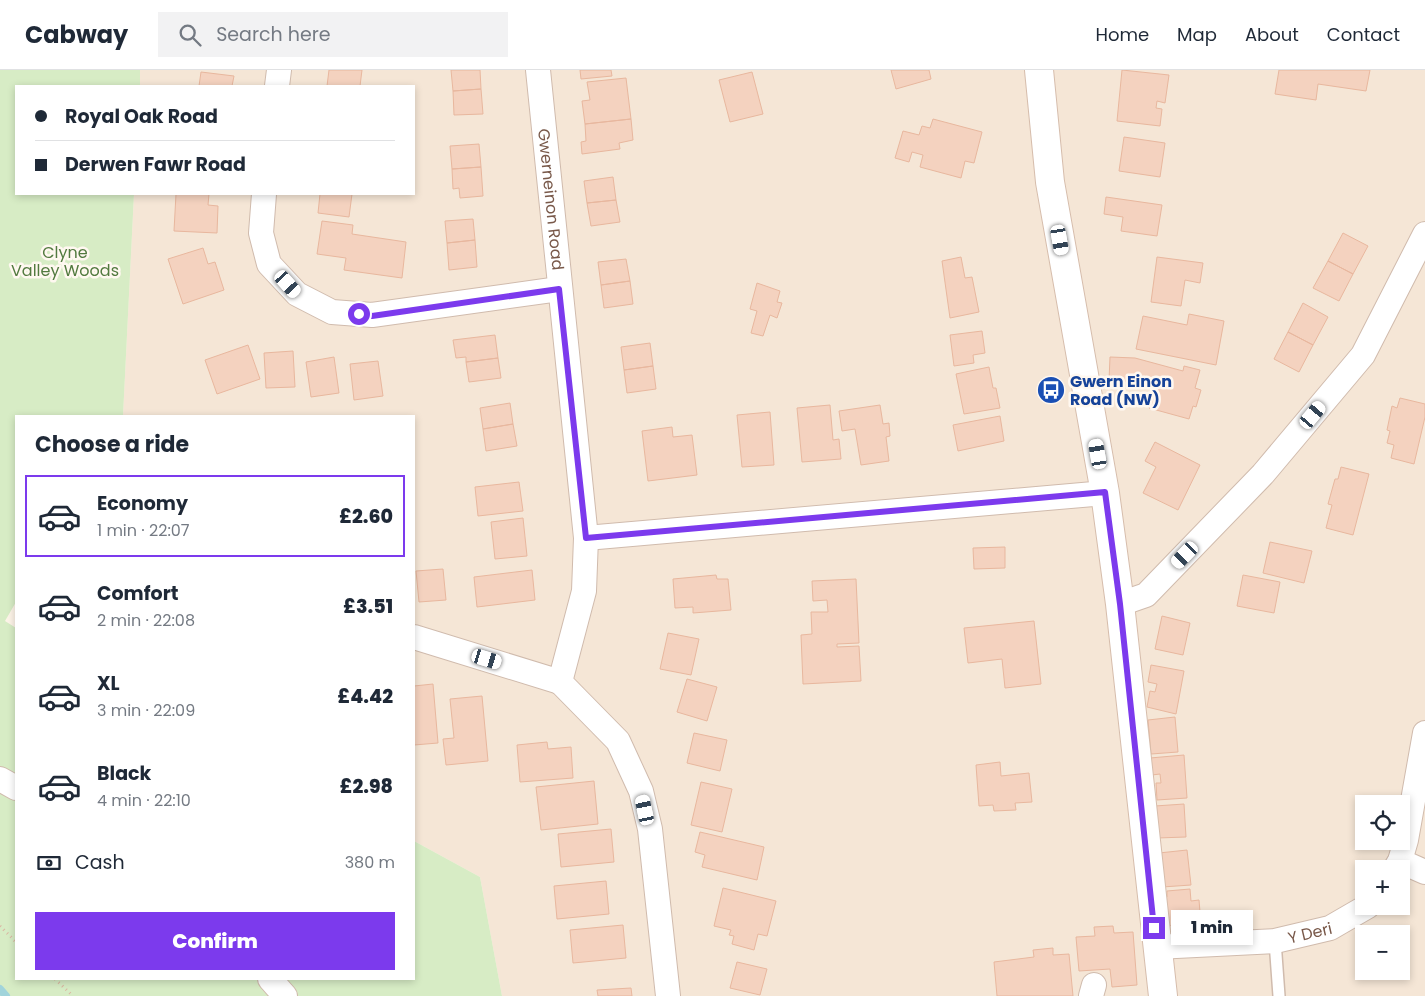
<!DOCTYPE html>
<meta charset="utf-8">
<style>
:root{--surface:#fff;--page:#f2f2f3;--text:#1f2937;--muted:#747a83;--line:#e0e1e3;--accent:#7c3aed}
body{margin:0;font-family:Poppins,sans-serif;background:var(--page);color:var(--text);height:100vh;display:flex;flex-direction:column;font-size:19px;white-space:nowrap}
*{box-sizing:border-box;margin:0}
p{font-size:16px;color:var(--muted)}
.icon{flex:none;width:28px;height:28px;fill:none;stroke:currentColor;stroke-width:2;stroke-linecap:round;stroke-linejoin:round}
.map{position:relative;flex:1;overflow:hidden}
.sheet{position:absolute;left:15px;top:345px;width:400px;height:565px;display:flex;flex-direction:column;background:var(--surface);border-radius:0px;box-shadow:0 2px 8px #0003}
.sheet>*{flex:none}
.guide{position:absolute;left:15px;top:15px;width:400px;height:110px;border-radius:0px;box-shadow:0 2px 8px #0003;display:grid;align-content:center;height:110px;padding:0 20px;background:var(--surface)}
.tools{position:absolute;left:1355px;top:725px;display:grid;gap:10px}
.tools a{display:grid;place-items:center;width:55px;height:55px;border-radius:0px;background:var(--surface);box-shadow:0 2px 8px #0003;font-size:25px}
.end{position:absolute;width:22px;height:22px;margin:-11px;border:6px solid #7c3aed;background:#fff;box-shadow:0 0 0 2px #fff}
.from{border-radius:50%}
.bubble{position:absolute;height:35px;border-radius:0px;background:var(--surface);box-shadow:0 2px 8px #0003;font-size:16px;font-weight:800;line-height:35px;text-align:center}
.car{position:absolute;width:15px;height:30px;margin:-15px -8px;border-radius:6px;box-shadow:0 0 4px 1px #0007;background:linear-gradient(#fff 24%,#345 0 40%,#fff 0 76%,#345 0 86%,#fff 0)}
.guide b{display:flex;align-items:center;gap:18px;height:48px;font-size:19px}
.guide b+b{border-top:1px solid var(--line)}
.guide i{width:12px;height:12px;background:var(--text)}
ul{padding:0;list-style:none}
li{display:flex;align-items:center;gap:15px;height:82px;margin:0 10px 8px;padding:0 10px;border:2px solid transparent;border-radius:0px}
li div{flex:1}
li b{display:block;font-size:19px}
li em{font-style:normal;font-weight:800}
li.selected{border-color:var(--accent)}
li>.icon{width:45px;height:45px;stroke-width:1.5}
h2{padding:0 20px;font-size:22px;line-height:60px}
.pay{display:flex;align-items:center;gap:12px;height:55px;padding:0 20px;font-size:19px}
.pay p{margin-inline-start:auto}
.button{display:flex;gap:10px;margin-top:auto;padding:10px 20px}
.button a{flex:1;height:58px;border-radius:0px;background:var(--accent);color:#fff;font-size:20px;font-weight:800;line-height:58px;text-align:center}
header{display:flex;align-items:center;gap:30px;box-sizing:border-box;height:70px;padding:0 25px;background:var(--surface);border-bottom:1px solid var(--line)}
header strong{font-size:24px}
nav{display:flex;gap:28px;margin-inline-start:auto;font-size:18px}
.search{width:350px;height:45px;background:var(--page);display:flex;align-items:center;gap:12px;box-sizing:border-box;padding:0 18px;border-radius:0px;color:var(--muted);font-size:19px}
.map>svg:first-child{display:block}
.residential{fill:#f5e6d6;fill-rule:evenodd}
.green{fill:#d7ecc5}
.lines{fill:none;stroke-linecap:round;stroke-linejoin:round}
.stream{stroke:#a1d4db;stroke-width:8}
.building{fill:#f4d2bf;stroke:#e8b79e}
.lane-casing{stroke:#d0bbad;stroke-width:14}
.street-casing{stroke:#d0bbad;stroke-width:26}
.secondary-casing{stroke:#d6bdac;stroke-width:30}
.path{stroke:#dab5a1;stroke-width:3;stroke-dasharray:1 4;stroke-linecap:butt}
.lane{stroke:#fff;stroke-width:11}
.street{stroke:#fff;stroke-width:24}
.secondary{stroke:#fff;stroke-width:28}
.route{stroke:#7c3aed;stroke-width:6}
.labels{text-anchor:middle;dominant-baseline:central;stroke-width:5;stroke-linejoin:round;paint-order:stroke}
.street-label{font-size:16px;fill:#79594a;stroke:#fff8f0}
.park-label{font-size:16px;fill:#527a3f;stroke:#fff8f0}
.transit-label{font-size:16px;font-weight:bold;fill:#164399;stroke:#fff8f0;text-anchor:start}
</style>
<header>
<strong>Cabway</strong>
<div class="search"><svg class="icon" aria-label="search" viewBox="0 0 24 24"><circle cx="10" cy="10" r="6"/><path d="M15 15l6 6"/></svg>Search here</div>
<nav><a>Home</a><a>Map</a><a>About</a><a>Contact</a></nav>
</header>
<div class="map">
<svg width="1425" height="926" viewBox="0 0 1425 926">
<rect width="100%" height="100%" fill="#fdf4e8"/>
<path class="residential" d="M140,0H1425V926H502L480,807L414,771V346H123L134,124H414V16H140ZM1364,734H1401V771H1364ZM1364,799H1401V836H1364ZM1364,864H1401V901H1364Z"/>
<path class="green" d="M0,0H140V16H16V124H134L123,346H16V532L5,551L16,558V909H414V771L480,807L502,926H0Z"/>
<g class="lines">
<path class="stream" d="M0,919L6,926"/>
</g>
<path class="building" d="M329,0H362L360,16H327Z
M451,0H480L481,19L453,21Z
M580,0H611L612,6L581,9Z
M891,0H929L931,9L896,19Z
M1122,0L1169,5L1165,33L1157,31L1156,38L1162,39L1160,56L1117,51Z
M1279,0H1370L1366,21L1318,14L1316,30L1275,24Z
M201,2L234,6L232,16H199Z
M752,2L763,44L730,52L719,10Z
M626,8L631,49L585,54L582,31L590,30L587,12Z
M481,19L483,44L454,45L453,21Z
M631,49L633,70L619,73L620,79L582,84L581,72L586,71L585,54Z
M933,49L982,62L974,93L965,91L961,108L920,97L923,85L912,82L909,92L895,88L903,61L919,65L922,56L930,58Z
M1124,67L1165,73L1160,107L1119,101Z
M479,74L481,97L452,99L450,76Z
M481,97L483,126L460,128L459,118L453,119L452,99Z
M613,107L616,130L587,133L584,111Z
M176,124H209L208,135L218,136L217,163L174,161Z
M320,124H352L349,147L318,143Z
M1106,127L1162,135L1157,166L1121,161L1123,147L1104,144Z
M616,130L620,152L591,156L587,133Z
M473,149L475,170L447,173L445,151Z
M322,151L353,155L352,164L406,172L402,208L344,200L346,188L317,184Z
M1343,163L1368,176L1353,204L1328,191Z
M475,170L477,197L449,200L447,173Z
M203,178L208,194L215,192L224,220L183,234L168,189Z
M961,187L965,208L972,207L979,242L950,248L942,191Z
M1157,187L1203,193L1200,213L1185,210L1181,236L1151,232Z
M626,189L630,211L601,215L598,192Z
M1328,191L1353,204L1339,231L1313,218Z
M630,211L633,234L604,238L601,215Z
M757,213L780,221L777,232L782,233L777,248L770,245L763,266L751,263L757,241L750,239Z
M1303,233L1328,247L1313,275L1288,262Z
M1189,244L1224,251L1216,295L1136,279L1143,246L1187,255Z
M982,261L985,283L973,285L974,293L954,296L950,265Z
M1288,262L1313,275L1299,302L1274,289Z
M495,265L498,288L466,292V287L456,288L453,270Z
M650,273L653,296L624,300L621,277Z
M248,275L260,309L217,324L205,290Z
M293,281L295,317L266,318L264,283Z
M334,287L339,323L311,327L306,292Z
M1110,287L1135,288L1183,301L1184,296L1200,300L1195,318L1201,320L1196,337L1193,336L1189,349L1149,338L1157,311L1135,304V311H1109Z
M498,288L501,308L469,312L466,292Z
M378,291L383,326L354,330L350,294Z
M653,296L656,319L627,323L624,300Z
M989,297L993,318H996L1000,338L964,344L956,304Z
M1400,328L1425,334V347L1414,394L1391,388L1394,375L1387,373L1390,361L1387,360L1392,336L1397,338Z
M510,333L513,354L483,359L480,338Z
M830,335L833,370L839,369L841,389L802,392L797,338Z
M880,335L883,354L889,353L890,366L886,367L889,391L861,395L855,359L842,361L839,341Z
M770,342L774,395L742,397L737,345Z
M1000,346L1004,371L958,381L953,355Z
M513,354L517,376L486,381L483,359Z
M672,357L673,367L692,365L697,405L648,411L642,361Z
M1155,372L1200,395L1178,440L1143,423L1156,397L1145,391Z
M1341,397L1369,404L1353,465L1326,458L1332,435L1328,434L1335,409H1338Z
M519,412L523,441L478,446L475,417Z
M523,448L527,486L495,489L491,452Z
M1270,472L1312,481L1304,513L1263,503Z
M1005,477V498L974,499L973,478Z
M443,499L446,530L419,532L416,501Z
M532,500L535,530L477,537L474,507Z
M716,505L717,509H728L731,540L693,543V537L675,538L673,509Z
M1243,505L1280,512L1274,543L1237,536Z
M856,509L859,573L837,574V577L859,576L861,611L803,614L801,565L812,564L811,542H828L827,530L813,531L812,511Z
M1162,546L1190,553L1183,585L1155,579Z
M1034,551L1041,614L1005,618L1002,589L968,593L964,558Z
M668,563L699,569L691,605L660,599Z
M1151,595L1184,601L1176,644L1147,637L1150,621L1155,622L1157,614L1148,612Z
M687,609L717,617L707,651L677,642Z
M433,614L438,673L414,675V616Z
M482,626L488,691L446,695L443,669L454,668L450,629Z
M1175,647L1178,682L1151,684L1148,650Z
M694,663L727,670L720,701L687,693Z
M547,672L548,679L571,677L573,708L520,712L517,675Z
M1184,685L1187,728L1157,730L1156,713H1161L1160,704L1152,705L1150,688Z
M1000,692L1001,706L1029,703L1032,732L1015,733L1016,740L994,741L993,735L979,736L976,695Z
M594,711L598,754L541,760L536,717Z
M701,712L732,719L722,762L691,755Z
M1184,734L1186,767L1157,768L1155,736Z
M611,759L614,792L561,797L558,764Z
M700,762L764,777L757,810L702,797L705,785L695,782Z
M1187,780L1191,815L1162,817L1159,783Z
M606,811L609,844L557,849L554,816Z
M723,818L776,831L767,866L758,864L754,880L732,874L734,866L729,865L731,860L714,856Z
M1190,819L1191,831L1199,830L1201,854L1164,856L1162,827H1167V821Z
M623,855L626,888L573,893L570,860Z
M1113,856L1114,863L1133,862L1137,915L1112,917L1110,899L1079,901L1076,867L1095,866L1094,857Z
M1053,878V885L1069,884L1073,926H997L994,892L1034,887L1033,880Z
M737,892L767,899L760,925L730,918Z
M631,918L632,926H598L597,920Z"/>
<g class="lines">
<defs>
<path id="lane" d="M1275,871L1279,926"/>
<g id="street">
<path id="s1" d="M538,0L586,468L584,521L560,612L618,671L641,721L650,759L668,926"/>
<path d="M277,16L279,0"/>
<path d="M264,124L261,163L269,194L297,224L332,242L372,245L559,219"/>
<path d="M586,468L1105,423"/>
<path d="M1120,534L1146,525L1263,404L1363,285L1425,164"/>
<path d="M414,567L560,612"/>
<path d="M0,709L16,718"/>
<path d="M1400,791L1425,802"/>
<path d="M1395,799L1400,791L1406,770L1425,663"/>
<path id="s2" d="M1156,877L1275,871L1330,858L1368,836"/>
<path d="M270,909L285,926"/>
<path d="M1091,926L1094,915"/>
</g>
<path id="secondary" d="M1039,0L1050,112L1105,423L1120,534L1163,926"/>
</defs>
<use href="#lane" class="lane-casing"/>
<use href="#street" class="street-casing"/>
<use href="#secondary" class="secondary-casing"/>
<path class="path" d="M0,856L16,872
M55,909L73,926"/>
<use href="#lane" class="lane"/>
<use href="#street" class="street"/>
<use href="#secondary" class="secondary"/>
</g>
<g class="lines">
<path class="route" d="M359,244L372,246L559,219L586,468L1105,422L1120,534L1154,858"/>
</g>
<defs>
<symbol id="bus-disc" viewBox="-11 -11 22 22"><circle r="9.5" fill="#1a4fb4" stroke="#fff8f0"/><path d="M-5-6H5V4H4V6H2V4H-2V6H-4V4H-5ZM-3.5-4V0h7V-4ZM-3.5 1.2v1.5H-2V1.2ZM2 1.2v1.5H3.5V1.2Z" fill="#fff"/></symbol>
</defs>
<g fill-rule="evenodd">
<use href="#bus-disc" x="1035" y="304" width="32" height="32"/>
</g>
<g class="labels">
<g class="street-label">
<text stroke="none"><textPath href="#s1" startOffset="130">Gwerneinon Road</textPath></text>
<text stroke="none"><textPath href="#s2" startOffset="155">Y Deri</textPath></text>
</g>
<g class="park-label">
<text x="65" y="182">Clyne<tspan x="65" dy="18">Valley Woods</tspan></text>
</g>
<g class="transit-label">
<text x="1070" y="311">Gwern Einon<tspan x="1070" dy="18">Road (NW)</tspan></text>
</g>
</g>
</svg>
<div class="tools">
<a><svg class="icon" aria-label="locate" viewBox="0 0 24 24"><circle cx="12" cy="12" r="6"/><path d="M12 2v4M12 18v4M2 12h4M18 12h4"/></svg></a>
<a>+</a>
<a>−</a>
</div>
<i class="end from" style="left:359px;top:244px"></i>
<i class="end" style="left:1154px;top:858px"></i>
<div class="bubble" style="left:1171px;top:840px;width:82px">1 min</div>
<i class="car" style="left:1060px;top:170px;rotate:170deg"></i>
<i class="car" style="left:288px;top:214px;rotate:138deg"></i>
<i class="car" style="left:1313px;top:345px;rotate:40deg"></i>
<i class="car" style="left:1098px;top:384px;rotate:350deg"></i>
<i class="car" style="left:1185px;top:485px;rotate:224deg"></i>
<i class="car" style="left:487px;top:589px;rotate:107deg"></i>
<i class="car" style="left:645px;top:740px;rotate:348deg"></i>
<div class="guide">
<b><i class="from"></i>Royal Oak Road</b>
<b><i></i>Derwen Fawr Road</b>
</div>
<section class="sheet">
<h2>Choose a ride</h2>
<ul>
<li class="selected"><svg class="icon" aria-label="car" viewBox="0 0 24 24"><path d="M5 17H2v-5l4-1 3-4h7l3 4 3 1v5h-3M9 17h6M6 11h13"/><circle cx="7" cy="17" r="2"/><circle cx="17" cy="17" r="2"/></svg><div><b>Economy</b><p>1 min · 22:07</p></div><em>£2.60</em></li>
<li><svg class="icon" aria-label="car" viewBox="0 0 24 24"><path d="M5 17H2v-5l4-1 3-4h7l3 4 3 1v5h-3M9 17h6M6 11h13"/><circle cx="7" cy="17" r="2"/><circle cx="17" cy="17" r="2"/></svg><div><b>Comfort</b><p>2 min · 22:08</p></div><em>£3.51</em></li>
<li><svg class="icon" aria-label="car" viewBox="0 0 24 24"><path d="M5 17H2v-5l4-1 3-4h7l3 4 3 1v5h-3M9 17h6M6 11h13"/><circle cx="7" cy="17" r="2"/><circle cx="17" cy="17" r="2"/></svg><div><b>XL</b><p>3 min · 22:09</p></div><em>£4.42</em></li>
<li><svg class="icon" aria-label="car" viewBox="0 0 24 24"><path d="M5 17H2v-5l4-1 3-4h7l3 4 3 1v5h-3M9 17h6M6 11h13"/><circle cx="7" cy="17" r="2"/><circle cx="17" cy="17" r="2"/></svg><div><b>Black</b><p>4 min · 22:10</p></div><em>£2.98</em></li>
</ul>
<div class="pay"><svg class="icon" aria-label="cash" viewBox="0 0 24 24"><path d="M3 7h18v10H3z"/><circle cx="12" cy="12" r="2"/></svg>Cash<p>380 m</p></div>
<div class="button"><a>Confirm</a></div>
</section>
</div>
